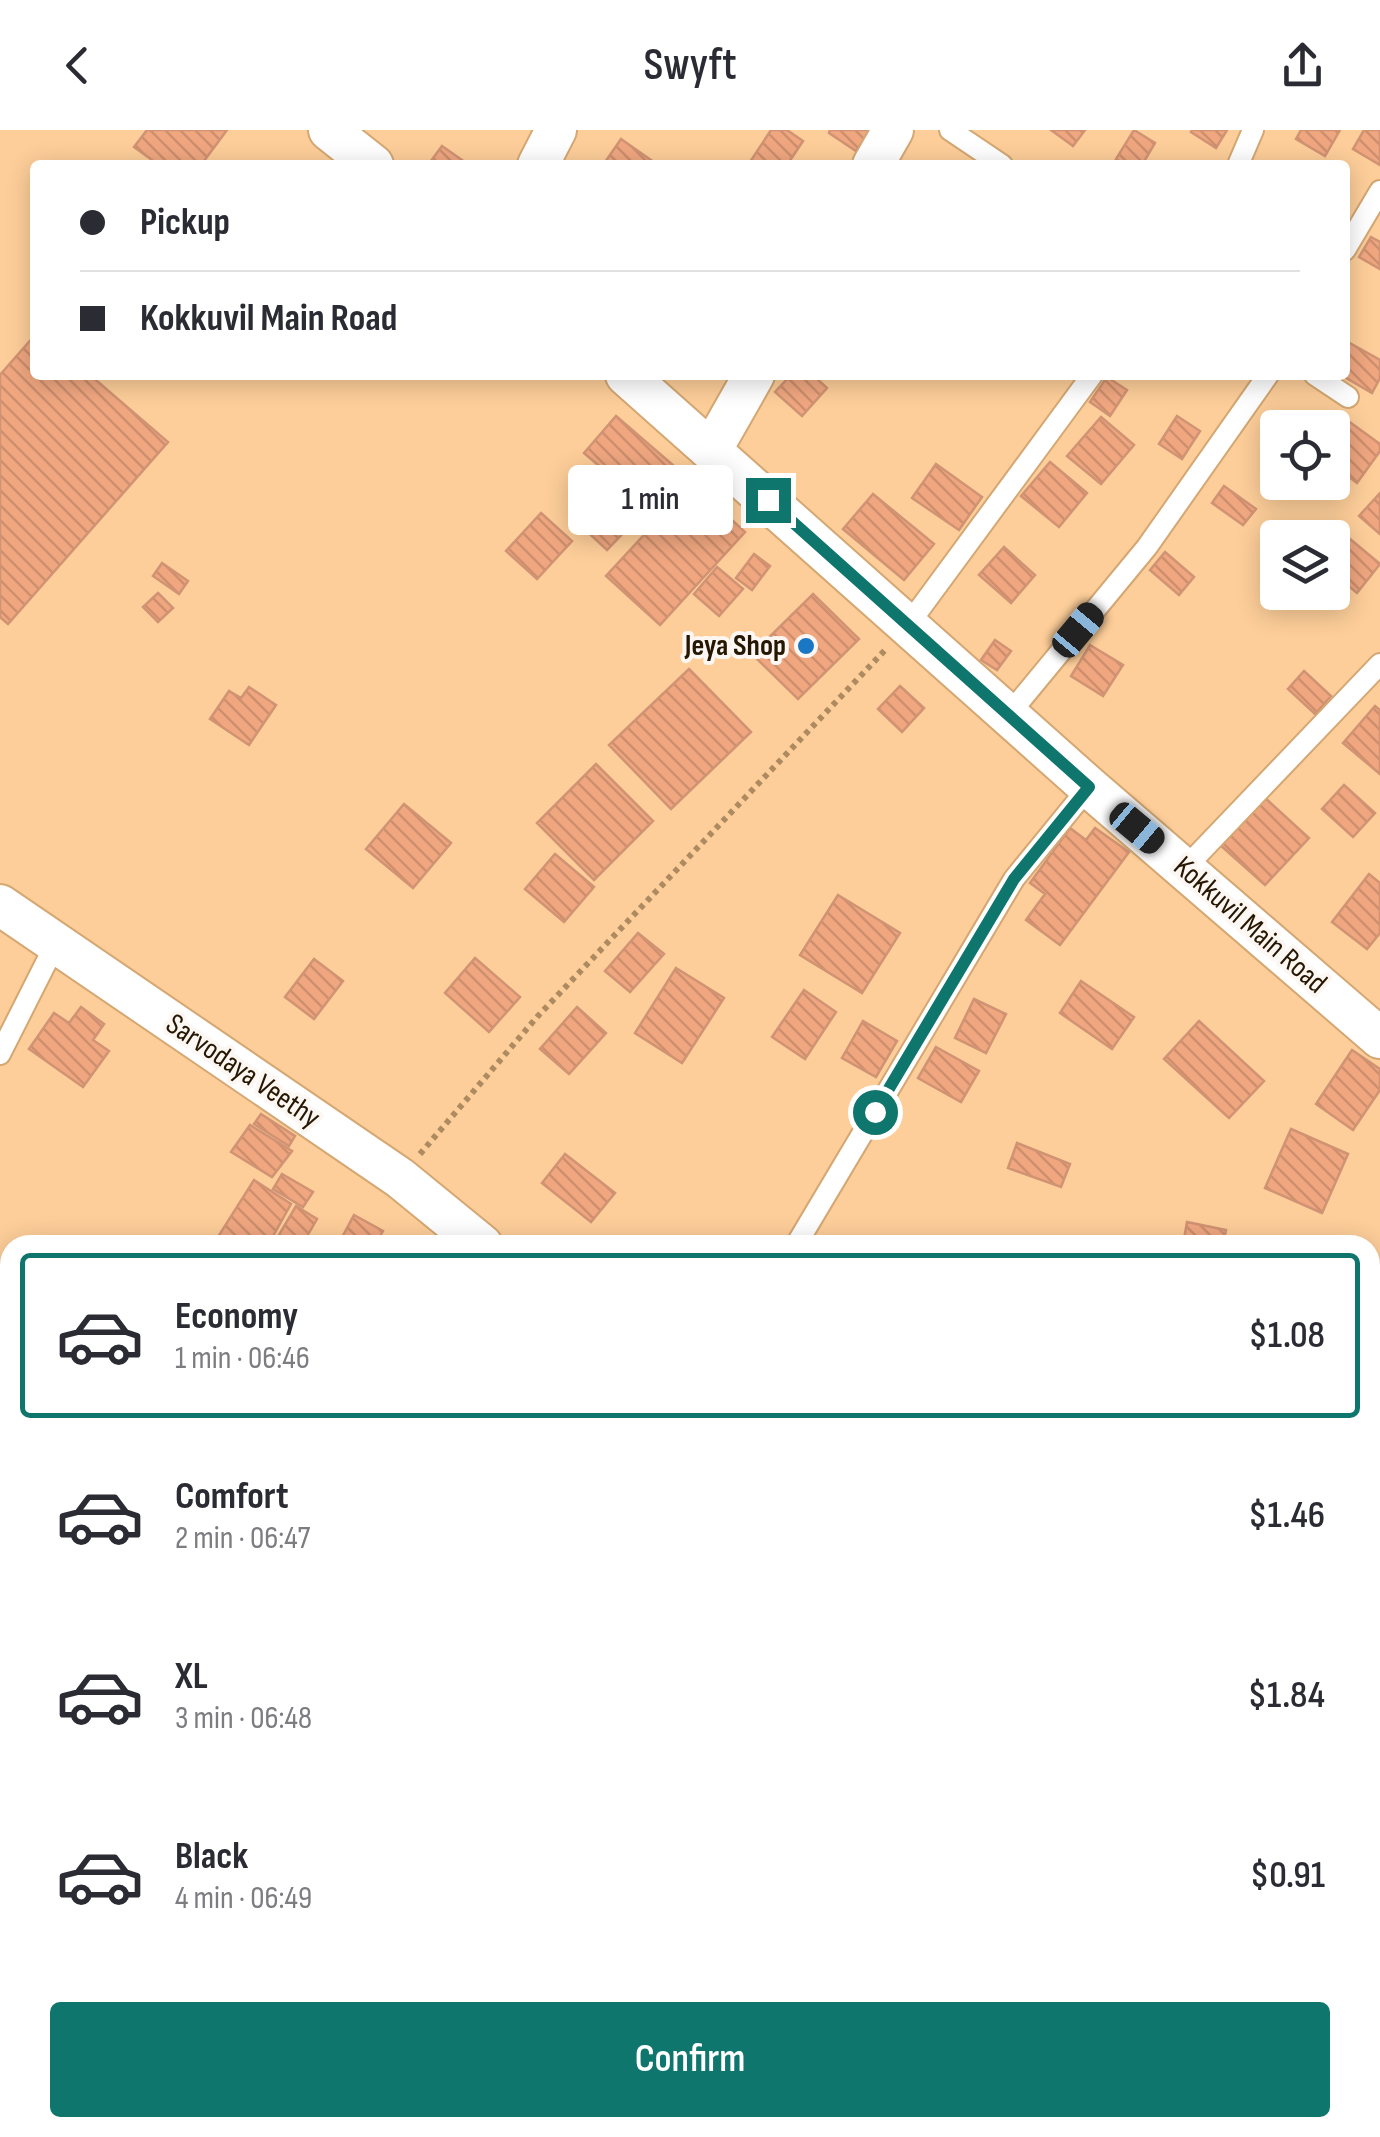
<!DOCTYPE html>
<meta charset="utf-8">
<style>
:root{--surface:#fff;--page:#f2f2f3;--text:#2b2b33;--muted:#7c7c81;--line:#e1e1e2;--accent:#0f766e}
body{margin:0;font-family:"Sofia Sans Condensed",sans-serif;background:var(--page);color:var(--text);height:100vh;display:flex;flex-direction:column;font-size:38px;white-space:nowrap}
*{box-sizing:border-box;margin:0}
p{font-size:32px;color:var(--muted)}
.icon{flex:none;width:55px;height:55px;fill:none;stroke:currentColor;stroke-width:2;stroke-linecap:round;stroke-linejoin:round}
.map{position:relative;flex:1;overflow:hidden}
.panel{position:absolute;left:0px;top:1105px;width:1380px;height:902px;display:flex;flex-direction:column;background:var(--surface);border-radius:30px 30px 0 0;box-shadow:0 5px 25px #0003}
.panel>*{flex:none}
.hud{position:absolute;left:30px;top:30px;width:1320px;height:220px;border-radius:10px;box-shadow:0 5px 25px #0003;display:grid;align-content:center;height:220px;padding:0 50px;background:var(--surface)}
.tools{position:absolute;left:1260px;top:280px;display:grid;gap:20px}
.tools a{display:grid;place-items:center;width:90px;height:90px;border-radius:10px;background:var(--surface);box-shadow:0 5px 25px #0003;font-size:50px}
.end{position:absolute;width:45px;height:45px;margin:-22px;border:12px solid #0f766e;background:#fff;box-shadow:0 0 0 5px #fff}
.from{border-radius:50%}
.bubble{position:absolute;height:70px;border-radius:10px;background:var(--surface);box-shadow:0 5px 25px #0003;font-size:32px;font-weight:600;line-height:70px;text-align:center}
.car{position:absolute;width:30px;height:60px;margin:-30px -15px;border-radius:12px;box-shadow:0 0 8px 2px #0007;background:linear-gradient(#222 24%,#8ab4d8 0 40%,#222 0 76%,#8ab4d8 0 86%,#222 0)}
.hud b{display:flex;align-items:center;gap:35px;height:95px;font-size:38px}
.hud b+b{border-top:2px solid var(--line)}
.hud i{width:25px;height:25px;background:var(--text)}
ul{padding:18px 0 0;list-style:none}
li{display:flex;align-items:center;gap:30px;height:165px;margin:0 20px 15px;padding:0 30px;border:5px solid transparent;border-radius:10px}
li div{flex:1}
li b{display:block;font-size:38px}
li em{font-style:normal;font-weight:600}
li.active{border-color:var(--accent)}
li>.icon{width:90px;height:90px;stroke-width:1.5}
.action{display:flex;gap:20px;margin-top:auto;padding:20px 50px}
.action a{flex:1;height:115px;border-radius:10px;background:var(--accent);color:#fff;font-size:40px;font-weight:600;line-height:115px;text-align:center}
header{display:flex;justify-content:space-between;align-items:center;height:130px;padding:0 50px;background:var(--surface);font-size:45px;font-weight:600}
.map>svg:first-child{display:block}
.building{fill:url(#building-back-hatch);stroke:#d09373;stroke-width:2.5}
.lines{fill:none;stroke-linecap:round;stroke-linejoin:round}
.service-casing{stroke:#d4a773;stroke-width:24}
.minor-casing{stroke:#d4a773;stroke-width:44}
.path{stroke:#ae8a61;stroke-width:6;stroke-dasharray:5 5;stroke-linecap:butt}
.service{stroke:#fff;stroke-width:20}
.minor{stroke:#fff;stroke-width:40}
.route{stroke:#0f766e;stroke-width:12}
.poi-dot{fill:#1a77c4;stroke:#fcf7f2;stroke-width:4}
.labels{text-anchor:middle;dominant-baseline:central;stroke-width:8;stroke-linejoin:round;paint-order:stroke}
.poi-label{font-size:30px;font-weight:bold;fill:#261602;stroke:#fcf7f2;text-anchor:end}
.street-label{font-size:30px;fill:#261602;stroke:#fcf7f2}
</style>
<header><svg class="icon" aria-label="back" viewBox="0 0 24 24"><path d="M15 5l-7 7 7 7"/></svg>Swyft<svg class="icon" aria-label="share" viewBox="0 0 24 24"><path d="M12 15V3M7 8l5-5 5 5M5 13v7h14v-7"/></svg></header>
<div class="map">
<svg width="1380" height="2007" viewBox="0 0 1380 2007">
<defs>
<pattern id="building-back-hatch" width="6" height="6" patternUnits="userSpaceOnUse" patternTransform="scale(2.5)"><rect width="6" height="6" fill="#f0a780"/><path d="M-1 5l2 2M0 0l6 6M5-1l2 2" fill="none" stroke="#ce8f6d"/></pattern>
</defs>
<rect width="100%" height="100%" fill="#fdce99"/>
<path class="building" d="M147,0H227L201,35H159L134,17Z
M771,0H787L803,11L787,35H748Z
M830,0H868L870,2L856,21L829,3Z
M1051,0H1085L1073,16Z
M1134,0L1155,13L1142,35H1126L1116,29Z
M1192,0H1227L1216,18L1191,2Z
M1301,0H1340L1325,26L1296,9Z
M1364,0H1380V35L1353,19Z
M621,9L658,35H603Z
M442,16L469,35H428Z
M1371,107L1380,112V139L1359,127Z
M35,205V245H90L168,312L8,494L0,487V245Z
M1348,212L1380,230V248L1372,263L1341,245H1345Z
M791,245H813L827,258L802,286L775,262Z
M1107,247L1127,260L1110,286L1090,272Z
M1340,285L1380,314V321L1357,353L1332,334L1330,298Z
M616,286L682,343L651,380L584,323Z
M1177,286L1200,301L1182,329L1159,314Z
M1101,287L1134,315L1101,354L1067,326Z
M1050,332L1087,363L1059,397L1021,366Z
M936,334L982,367L959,400L912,368Z
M594,342L614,362L600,376L627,399L607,420L580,395L590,384L571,365Z
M692,353L745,402L660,495L606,446Z
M1224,356L1256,379L1243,395L1212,373Z
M1380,363V404L1359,386Z
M873,364L934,414L904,450L843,399Z
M541,383L572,411L537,449L506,421Z
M1350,409L1380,434L1357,463L1332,442V429Z
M1004,417L1035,445L1011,473L979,445Z
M1165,422L1194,447L1179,465L1150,440Z
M754,424L770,436L752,460L736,448Z
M162,433L188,451L179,464L153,446Z
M717,437L743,459L719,486L694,464Z
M158,463L173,478L158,492L143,477Z
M813,464L859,509L798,569L752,524Z
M995,510L1011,521L997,540L981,530Z
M1090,515L1123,535L1103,566L1071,546Z
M689,539L751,602L671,679L609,615Z
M1304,541L1331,566L1315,584L1288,559Z
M900,556L924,578L902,602L878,579Z
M249,557L276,575L249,615L210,589L229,561L241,568Z
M1375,576L1380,580V644L1343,613Z
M596,634L653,691L594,750L537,693Z
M1344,655L1375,683L1353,707L1322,679Z
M1264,667L1309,708L1265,755L1220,715Z
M404,674L451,713L413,758L366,719Z
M1070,698L1086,710L1095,698L1129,722L1060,815L1026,790L1045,764L1030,753Z
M555,724L594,757L564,792L525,759Z
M1369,744L1380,753V803L1367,819L1332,792Z
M838,765L900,803L862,863L800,825Z
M638,803L664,824L630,862L605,841Z
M475,828L520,867L489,902L445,863Z
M314,829L343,851L314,889L285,867Z
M676,838L724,868L682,933L635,903Z
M1081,851L1134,887L1112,919L1060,883Z
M804,860L836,882L805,929L772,907Z
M974,869L1006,884L986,923L955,908Z
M81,877L104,894L93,910L109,921L83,957L29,919L54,883L69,893Z
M577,877L606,903L569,944L540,919Z
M863,891L897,911L876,947L842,928Z
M1199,891L1264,951L1229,988L1164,929Z
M936,917L979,941L961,972L918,948Z
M1352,920L1380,939V960L1353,1000L1316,974Z
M261,984L295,1006L289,1016L254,994Z
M250,995L292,1021L272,1047L231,1022Z
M1291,999L1348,1024L1322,1083L1265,1058Z
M1017,1013L1070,1034L1061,1057L1008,1038Z
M565,1024L615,1063L591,1092L542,1053Z
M282,1044L313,1062L303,1077L273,1059Z
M254,1050L291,1074L268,1115H224L216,1110Z
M296,1076L317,1089L302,1115H273Z
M354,1085L383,1101L375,1115H338Z
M1187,1092L1226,1100L1223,1115H1183Z
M1380,1519V1607L1370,1600V1534Z
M0,1780L9,1781L6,1816H0Z
M1370,1848L1380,1852V1917L1370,1913Z
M550,1998H589L587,2007H548Z"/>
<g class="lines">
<defs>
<path id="service" d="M950,0L1002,35
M1238,35L1253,0
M1345,120L1380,61
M1315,245L1348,267
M908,495L1092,245
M1010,583L1147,417L1268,245
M1185,738L1380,534
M0,924L56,813
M796,1115L1014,749L1089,657"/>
<path id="minor" d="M329,0L373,35
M538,35L556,0
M873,35L893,0
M626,245L1089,657L1380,908
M712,319L754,245
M0,775L400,1048L482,1115
M1370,1244L1380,1227
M1370,1781L1380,1790
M0,1972L10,1974
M125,1998L173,2007
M302,2007L306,1998"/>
</defs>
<use href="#service" class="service-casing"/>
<use href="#minor" class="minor-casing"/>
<path class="path" d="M420,1024L537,887L886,519"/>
<use href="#service" class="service"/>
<use href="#minor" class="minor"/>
</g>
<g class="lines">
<path class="route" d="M768,370L1089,657L1014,749L875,982"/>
</g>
<circle class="poi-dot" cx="806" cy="516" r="10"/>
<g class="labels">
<g class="poi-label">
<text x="786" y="516">Jeya Shop</text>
</g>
<g class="street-label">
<text transform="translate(1250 795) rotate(41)">Kokkuvil Main Road</text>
<text transform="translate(243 941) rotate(34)">Sarvodaya Veethy</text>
</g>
</g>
</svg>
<div class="tools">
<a><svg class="icon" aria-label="locate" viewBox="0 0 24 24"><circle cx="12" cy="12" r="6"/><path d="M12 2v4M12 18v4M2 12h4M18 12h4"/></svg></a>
<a><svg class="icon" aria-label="layers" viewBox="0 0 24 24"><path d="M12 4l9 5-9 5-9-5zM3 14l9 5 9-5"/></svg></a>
</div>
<i class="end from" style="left:875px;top:982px"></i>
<i class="end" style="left:768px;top:370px"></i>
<div class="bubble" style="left:568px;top:335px;width:165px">1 min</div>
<i class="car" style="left:1078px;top:500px;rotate:40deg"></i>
<i class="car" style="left:1137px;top:698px;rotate:130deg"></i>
<div class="hud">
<b><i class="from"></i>Pickup</b>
<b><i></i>Kokkuvil Main Road</b>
</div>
<section class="panel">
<ul>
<li class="active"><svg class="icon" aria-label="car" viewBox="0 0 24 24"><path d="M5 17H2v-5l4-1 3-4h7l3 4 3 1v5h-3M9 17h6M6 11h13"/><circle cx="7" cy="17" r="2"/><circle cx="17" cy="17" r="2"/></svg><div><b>Economy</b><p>1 min · 06:46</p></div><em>$1.08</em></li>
<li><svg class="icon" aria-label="car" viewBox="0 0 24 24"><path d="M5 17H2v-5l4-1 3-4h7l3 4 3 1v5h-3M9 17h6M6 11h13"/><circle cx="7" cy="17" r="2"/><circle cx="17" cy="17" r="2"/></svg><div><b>Comfort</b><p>2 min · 06:47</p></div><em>$1.46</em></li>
<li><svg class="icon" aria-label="car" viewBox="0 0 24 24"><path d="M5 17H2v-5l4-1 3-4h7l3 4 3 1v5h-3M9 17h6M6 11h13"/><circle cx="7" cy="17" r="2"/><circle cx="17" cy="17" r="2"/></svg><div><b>XL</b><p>3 min · 06:48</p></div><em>$1.84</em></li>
<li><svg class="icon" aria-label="car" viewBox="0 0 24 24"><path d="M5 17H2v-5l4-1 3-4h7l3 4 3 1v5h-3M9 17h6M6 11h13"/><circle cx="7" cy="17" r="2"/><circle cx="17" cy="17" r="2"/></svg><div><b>Black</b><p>4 min · 06:49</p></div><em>$0.91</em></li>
</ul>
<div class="action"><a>Confirm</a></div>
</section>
</div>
